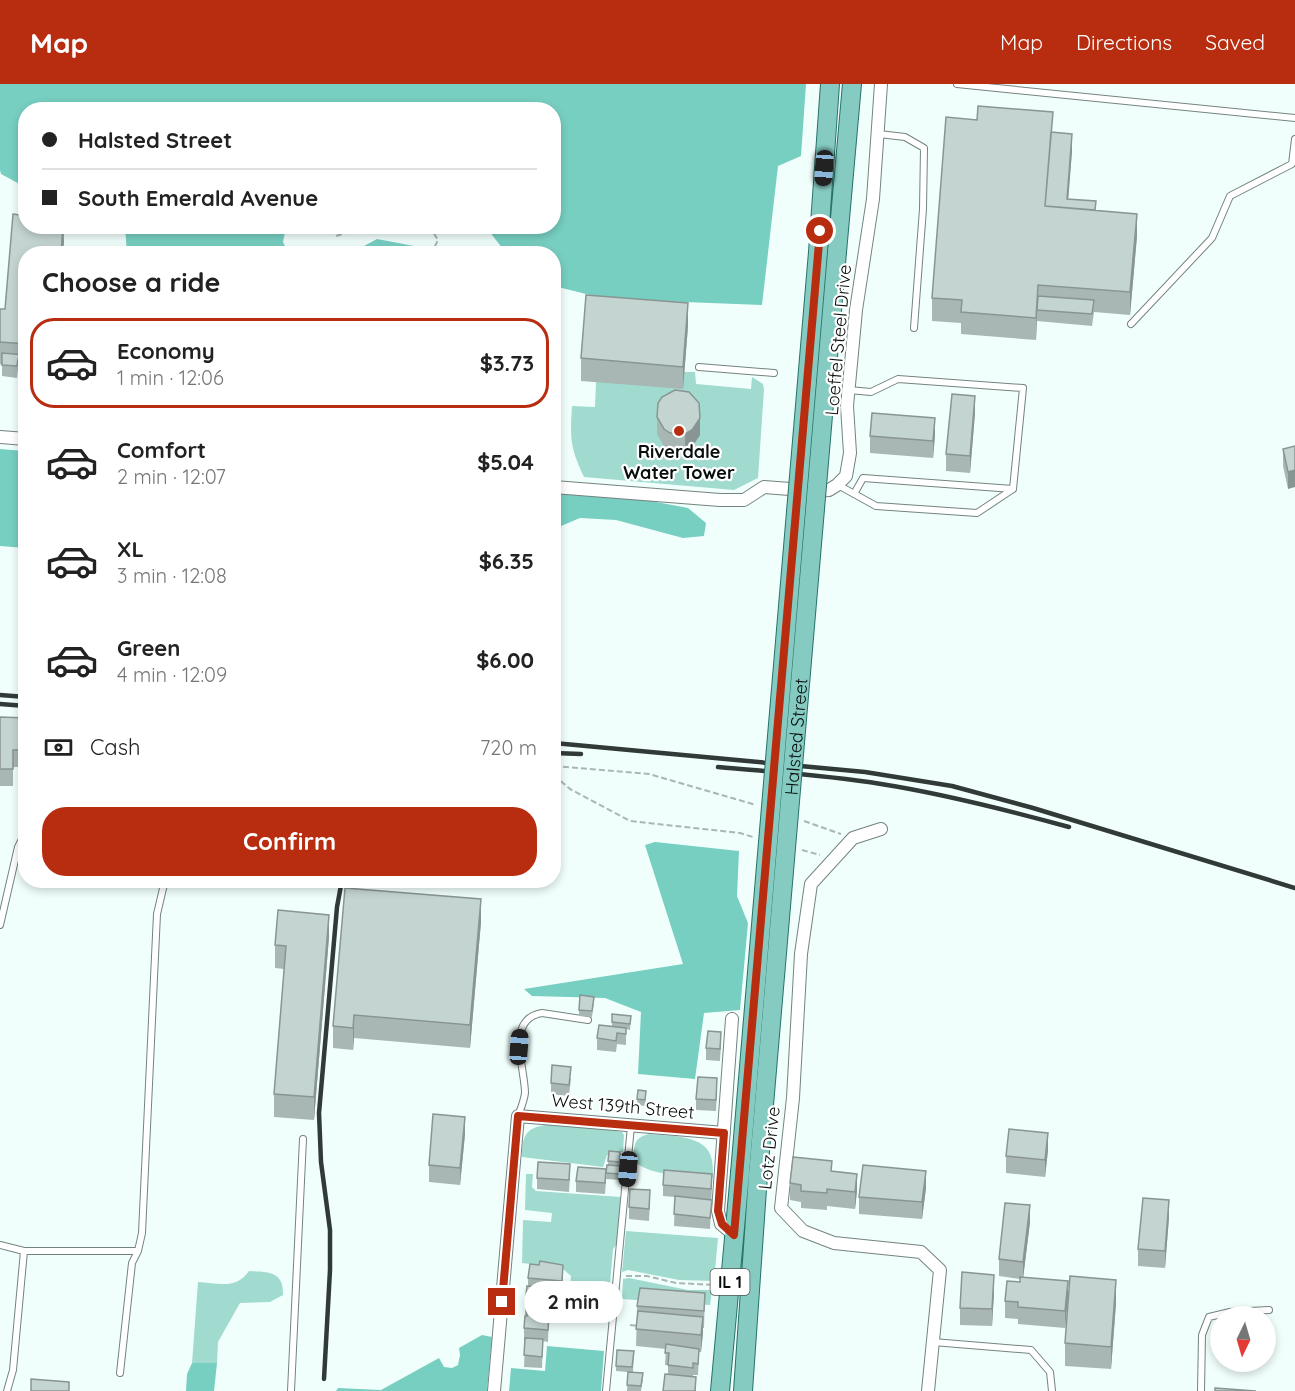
<!DOCTYPE html>
<meta charset="utf-8">
<style>
:root{--surface:#fff;--page:#f6f6f6;--text:#222;--muted:#767676;--line:#e0e0e0;--accent:#b82d10}
body{margin:0;font-family:Quicksand,sans-serif;background:var(--page);color:var(--text);height:100vh;display:flex;flex-direction:column;font-size:22px;white-space:nowrap}
*{box-sizing:border-box;margin:0}
p{font-size:20px;color:var(--muted)}
.icon{flex:none;width:33px;height:33px;fill:none;stroke:currentColor;stroke-width:2;stroke-linecap:round;stroke-linejoin:round}
.map{position:relative;flex:1;overflow:hidden}
.side{position:absolute;left:18px;top:162px;width:543px;height:642px;display:flex;flex-direction:column;background:var(--surface);border-radius:24px;box-shadow:0 3px 9px #0003}
.side>*{flex:none}
.guide{position:absolute;left:18px;top:18px;width:543px;height:132px;border-radius:24px;box-shadow:0 3px 9px #0003;display:grid;align-content:center;height:132px;padding:0 24px;background:var(--surface)}
.needle{width:39px;rotate:185deg}
.buttons{position:absolute;left:1210px;top:1222px;display:grid;gap:12px}
.buttons a{display:grid;place-items:center;width:66px;height:66px;border-radius:50%;background:var(--surface);box-shadow:0 3px 9px #0003;font-size:30px}
.end{position:absolute;width:27px;height:27px;margin:-14px;border:8px solid #b82d10;background:#fff;box-shadow:0 0 0 3px #fff}
.from{border-radius:50%}
.bubble{position:absolute;height:42px;border-radius:21px;background:var(--surface);box-shadow:0 3px 9px #0003;font-size:20px;font-weight:700;line-height:42px;text-align:center}
.car{position:absolute;width:18px;height:36px;margin:-18px -9px;border-radius:8px;box-shadow:0 0 4px 2px #0007;background:linear-gradient(#222 24%,#8ab4d8 0 40%,#222 0 76%,#8ab4d8 0 86%,#222 0)}
.guide b{display:flex;align-items:center;gap:21px;height:57px;font-size:22px}
.guide b+b{border-top:2px solid var(--line)}
.guide i{width:15px;height:15px;background:var(--text)}
ul{padding:0;list-style:none}
li{display:flex;align-items:center;gap:18px;height:90px;margin:0 12px 9px;padding:0 12px;border:3px solid transparent;border-radius:24px}
li div{flex:1}
li b{display:block;font-size:22px}
li em{font-style:normal;font-weight:700}
li.on{border-color:var(--accent)}
li>.icon{width:54px;height:54px;stroke-width:1.5}
h2{padding:0 24px;font-size:27px;line-height:72px}
.pay{display:flex;align-items:center;gap:15px;height:66px;padding:0 24px;font-size:22px}
.pay p{margin-inline-start:auto}
.action{display:flex;gap:12px;margin-top:auto;padding:12px 24px}
.action a{flex:1;height:69px;border-radius:24px;background:var(--accent);color:#fff;font-size:24px;font-weight:700;line-height:69px;text-align:center}
header{display:flex;align-items:center;gap:36px;box-sizing:border-box;height:84px;padding:0 30px;background:var(--accent);color:#fff}
header strong{font-size:28px}
nav{display:flex;gap:33px;margin-inline-start:auto;font-size:21px}
.map>svg:first-child{display:block}
.green{fill:#a1dbd0}
.forest{fill:#77cfc1}
.lines{fill:none;stroke-linecap:round;stroke-linejoin:round}
.service-casing{stroke:#748380;stroke-width:8}
.minor-casing{stroke:#748380;stroke-width:14}
.primary-casing{stroke:#267369;stroke-width:20}
.path{stroke:#abb6b4;stroke-width:2;stroke-dasharray:6 3;stroke-linecap:butt}
.service{stroke:#fff;stroke-width:6}
.minor{stroke:#fff;stroke-width:12}
.primary{stroke:#86cbc2;stroke-width:18}
.rail{stroke:#323a38;stroke-width:4.5}
.primary-bridge-casing{stroke:#267369;stroke-width:20;stroke-linecap:butt}
.primary-bridge{stroke:#86cbc2;stroke-width:18}
.wall{fill:#a9b7b4}
.shaded-wall{fill:#899592}
.building{fill:#c4d5d1;stroke:#899592;stroke-width:1.5}
.route{stroke:#b82d10;stroke-width:8}
.poi-dot{fill:#b82d10;stroke:#fff;stroke-width:2}
.labels{text-anchor:middle;dominant-baseline:central;stroke-width:4.5;stroke-linejoin:round;paint-order:stroke}
.shield{fill:#fff;stroke:#525656;stroke-width:1.5}
.shield-label{font-size:16px;font-weight:bold;fill:#080e0d}
.street-label{font-size:18px;fill:#080e0d;stroke:#fff}
.poi-label{font-size:18px;font-weight:bold;fill:#080e0d;stroke:#fff}
</style>
<header>
<strong>Map</strong>
<nav><a>Map</a><a>Directions</a><a>Saved</a></nav>
</header>
<div class="map">
<svg width="1295" height="1307" viewBox="0 0 1295 1307">
<rect width="100%" height="100%" fill="#f1fffc"/>
<path class="green" d="M684,288H695L696,300L751,305L752,293L763,300L764,305L758,394L734,406L584,393C570,363 570,355 572,322L595,323L596,298Z
M553,1040L595,1043L622,1048L624,1051L623,1068L607,1071L603,1083L522,1073C522,1047 528,1043 553,1040Z
M649,1050C666,1052 702,1050 710,1070C713,1077 713,1086 713,1093C687,1091 655,1094 633,1077C635,1063 632,1054 649,1050Z
M526,1090H533L532,1103L536,1107L621,1113L617,1160L613,1165L609,1212L570,1208L571,1192L562,1184L522,1179L523,1136L551,1138L552,1129L525,1126Z
M626,1147L718,1154L714,1197L679,1196L628,1186L622,1188Z
M249,1187C268,1188 284,1187 283,1211L270,1218L240,1219L218,1258L217,1279H192L198,1198C218,1199 236,1206 249,1187Z
M629,1194L688,1206H712L710,1221L622,1215L623,1195Z"/>
<path class="forest" d="M0,0H806L801,72L778,82L762,221L606,215L554,202V170L506,169L486,143L554,142V26H26L25,103L1,90L0,86Z
M125,143H286L283,158L288,169H127Z
M377,155L414,162V169H351Z
M0,365L25,367V464L0,462Z
M554,408L635,414L688,424L706,439L704,452L683,454L616,436L580,434L554,445Z
M655,758L739,767L737,812L748,839L740,926L704,929L695,995L638,990L641,928L605,914L532,912L524,905L683,880L645,761Z
M482,1251L492,1253L487,1307H336L338,1304L381,1306L439,1274L444,1283L452,1284L458,1281L460,1271L459,1264Z
M547,1262L604,1267L601,1307H509L511,1284L545,1287Z
M192,1279H217L214,1307H186L187,1290Z"/>
<g class="lines">
<defs>
<path id="service" d="M957,0L1295,34
M879,50L905,53L924,64L923,125L914,244
M1131,240L1212,154L1230,112L1292,80L1295,55
M699,283L774,289
M838,401L876,422L977,429L1013,405L1023,304L898,295L871,308L849,306
M854,410L863,394L1013,405
M0,841L18,763L26,747
M518,1032C521,1024 524,1017 525,1009C525,984 505,935 542,929L588,936
M0,1161L24,1167H138L142,1149L157,830L165,796
M933,1258L1031,1266L1050,1288L1052,1307
M120,1289L132,1179L138,1167
M7,1307L13,1286L24,1167
M291,1307L303,1055
M606,1307L631,1042
M1201,1307L1202,1251L1209,1233L1230,1228L1269,1226"/>
<path id="minor" d="M0,353L26,355
M554,403L720,416H744L764,403L816,407L829,406L837,401L846,392L850,369L847,322L856,226L873,115L881,0
M881,745L853,754L811,800L801,870L793,1014L781,1124L803,1147L834,1159L921,1168L940,1186L928,1307
M732,935L718,1127L721,1140L734,1151
M494,1307L518,1032L724,1049"/>
<path id="primary" d="M818,168L830,0
M837,168L852,0
M720,1307L740,1089
M743,1307L758,1091"/>
</defs>
<use href="#service" class="service-casing"/>
<use href="#minor" class="minor-casing"/>
<use href="#primary" class="primary-casing"/>
<path class="path" d="M429,142L438,156L431,170
M336,152L368,142
M554,682L649,690L756,721
M554,691L570,705L630,737L740,749L753,753
M804,737L841,750
M802,766L820,771
M626,1192H647L676,1199L715,1201
M630,1241L639,1242"/>
<use href="#service" class="service"/>
<use href="#minor" class="minor"/>
<use href="#primary" class="primary"/>
<path class="rail" d="M0,611L26,613
M0,620L26,622
M554,659L865,688L952,702L1033,724L1295,804
M554,669L581,670
M718,683C772,688 827,691 881,700C945,710 1007,726 1069,743
M324,1295L330,1186V1146L321,1078L319,1029L337,823L342,796"/>
<defs>
<g id="primary-bridge">
<path d="M740,1089L818,168"/>
<path id="s1" d="M758,1091L837,168"/>
</g>
</defs>
<use href="#primary-bridge" class="primary-bridge-casing"/>
<use href="#primary-bridge" class="primary-bridge"/>
</g>
<path class="wall" d="M1053,48L1072,67L1068,115L1096,126L1137,152L1130,231L1094,228L1092,242L1037,237L1036,256L961,250V239L932,237V214Z
M13,130L26,132V142H64L63,170H26V294H24V287L18,286L17,294L2,292V281L0,280V225H5Z
M688,242L683,305L581,297V274Z
M975,329L970,389L946,387V370Z
M657,333L700,351L692,363L685,367L670,366L664,362L657,350Z
M935,351L933,374L870,369V352Z
M1295,362L1288,405L1283,382V365Z
M0,633L26,634L25,683H13V702H0Z
M316,796H326L323,801Z
M481,838L470,964L354,954L353,966L333,964V942Z
M329,853L314,1036L274,1033V1010L284,885L275,884V861Z
M594,918L592,933L579,932V926Z
M612,930L631,932L630,946L626,945V961L617,960L616,968L597,966V954L612,942Z
M721,960L720,977L706,976V964Z
M571,994L569,1012L551,1010V999Z
M638,1006L646,1007L645,1022L637,1021Z
M717,1006L716,1027L696,1026V1015Z
M465,1050L460,1101L429,1098V1081Z
M1048,1066L1045,1093L1006,1089V1072Z
M609,1067L620,1068V1096L606,1095L607,1081H608Z
M832,1087L857,1107L855,1125L827,1122V1126L801,1124V1118L790,1116V1099Z
M570,1092L569,1108L537,1105V1094Z
M606,1096L605,1110L576,1108V1097Z
M663,1101L712,1102L710,1145L674,1142L675,1113L663,1112Z
M926,1104L922,1135L859,1130V1113Z
M650,1118L649,1137L629,1135V1123Z
M1169,1133L1165,1184L1138,1182V1165Z
M1030,1138L1023,1194L1068,1214L1065,1244L1018,1240V1235L1005,1234V1217L1020,1198V1195L999,1192V1175Z
M563,1192L562,1208H558L557,1234L549,1233L548,1258L543,1257L542,1284L524,1283L525,1256H524V1244L527,1232V1231H525V1220L528,1202V1194Z
M994,1208L992,1242L960,1241V1224Z
M705,1209L704,1244H703L701,1268H699L698,1291H693V1293H696V1307H663L668,1290V1281H665L666,1265L636,1262L637,1222Z
M1116,1219L1111,1285L1065,1282V1259Z
M634,1267L633,1288L643,1295L641,1307H627L628,1288L616,1287V1282Z"/>
<path class="shaded-wall" d="M1072,50V67L1067,132V115Z
M1137,130V152L1130,231V208Z
M63,142L64,158L63,170H61Z
M1038,201V226H1037L1036,256V234Z
M688,219V242L683,305V283Z
M975,312V329L970,389V372Z
M700,334V351L692,363L685,367V350Z
M935,334V351L933,374V357Z
M1295,386V403L1288,405V388Z
M481,815V838L470,964V941Z
M329,831V853L314,1036V1013Z
M354,931V954L353,966V944Z
M465,1033V1050L460,1101V1084Z
M1048,1049V1066L1045,1093V1076Z
M926,1087V1104L922,1135V1118Z
M857,1090V1107L855,1125V1108Z
M1169,1116V1133L1165,1184V1167Z
M1030,1121V1138L1023,1195V1178Z
M994,1191V1208L992,1242V1225Z
M1116,1196V1219L1111,1285V1263Z
M1068,1197V1214L1065,1244V1227Z
M703,1233V1250L701,1268V1251Z"/>
<path class="building" d="M978,22L1053,28L1045,122L1137,130L1130,208L1038,201L1036,234L961,228L962,216L932,214L946,33L977,36Z
M1051,48L1072,50L1067,115L1096,117L1095,126L1045,122Z
M13,130L26,132V142H63L61,170H26V260L0,258V225H5Z
M586,211L688,219L683,283L581,274Z
M1038,212L1094,216L1092,230L1037,226Z
M2,269L26,271V282H24L25,276L18,275L17,282L2,281Z
M675,306L689,308L699,319L700,334L692,346L685,350L670,349L664,345L657,333L658,319L662,313Z
M952,310L975,312L970,372L946,370Z
M872,329L935,334L933,357L870,352Z
M1295,362V386L1288,388L1283,365Z
M0,633L26,634L25,666H13V685H0Z
M345,804L481,815L470,941L354,931L353,944L333,942Z
M278,826L329,831L314,1013L274,1010L286,862L275,861Z
M580,911L594,913L592,927L579,926Z
M612,930L631,932L630,940L612,938Z
M599,941L626,944V950L617,949L616,957L597,954Z
M708,947L721,948L720,965L706,964Z
M552,981L571,983L569,1001L551,999Z
M698,993L717,994L716,1016L696,1015Z
M638,1006L646,1007L645,1016L637,1015Z
M433,1030L465,1033L460,1084L429,1081Z
M1009,1045L1048,1049L1045,1076L1006,1072Z
M609,1067L620,1068V1078L608,1077Z
M793,1073L832,1077L831,1087L857,1090L855,1108L827,1105V1109L801,1107V1101L790,1099Z
M538,1078L570,1080L569,1096L537,1094Z
M607,1081L620,1082V1090L606,1089Z
M863,1081L926,1087L922,1118L859,1113Z
M578,1083L606,1085L605,1099L576,1097Z
M664,1086L712,1090L711,1105L663,1101Z
M630,1105L650,1106L649,1125L629,1123Z
M675,1112L712,1116L710,1134L674,1130Z
M1143,1114L1169,1116L1165,1167L1138,1165Z
M1005,1119L1030,1121L1023,1178L999,1175Z
M540,1177L563,1181L562,1197L528,1194L530,1180L539,1181Z
M962,1188L994,1191L992,1225L960,1224Z
M1070,1192L1116,1196L1111,1263L1065,1259Z
M1020,1193L1068,1197L1065,1227L1018,1223V1218L1005,1217L1007,1197L1020,1198Z
M527,1202L558,1204L557,1222L525,1220Z
M640,1204L705,1209L704,1227L637,1222Z
M638,1227L703,1233L701,1251L636,1245Z
M527,1228L549,1230L548,1246L524,1244L525,1232H527Z
M525,1254L543,1255L542,1273L524,1271Z
M666,1260L699,1265L698,1280L693,1279V1284L668,1281L669,1269H665Z
M617,1266L634,1267L632,1283L616,1282Z
M628,1288L643,1289L641,1302L627,1301Z
M665,1290L696,1293L695,1307H663Z
M31,1295L69,1298V1307H31Z
M1215,1304L1256,1307H1215Z"/>
<g class="lines">
<path class="route" d="M502,1218L518,1032L724,1049L718,1127L722,1140L734,1151L820,147"/>
</g>
<circle class="poi-dot" cx="679" cy="347" r="6"/>
<g class="labels">
<rect class="shield" x="710.5" y="1185" width="39" height="26" rx="4.5"/>
<g class="shield-label">
<text x="730" y="1198">IL 1</text>
</g>
<g class="street-label">
<text transform="translate(838 256) rotate(-85)">Loeffel Steel Drive</text>
<text stroke="none"><textPath href="#s1" startOffset="440">Halsted Street</textPath></text>
<text transform="translate(623 1022) rotate(5)">West 139th Street</text>
<text transform="translate(769 1064) rotate(-84)">Lotz Drive</text>
</g>
<g class="poi-label">
<text x="679" y="367">Riverdale<tspan x="679" dy="21">Water Tower</tspan></text>
</g>
</g>
</svg>
<div class="buttons">
<a><svg class="needle" viewBox="-14 -14 28 28"><path d="M0-13l5 13h-10z" fill="#e53935"/><path d="M0 13l5-13h-10z" fill="#767676"/></svg></a>
</div>
<i class="end from" style="left:820px;top:147px"></i>
<i class="end" style="left:502px;top:1218px"></i>
<div class="bubble" style="left:524px;top:1197px;width:99px">2 min</div>
<i class="car" style="left:824px;top:84px;rotate:184deg"></i>
<i class="car" style="left:519px;top:963px;rotate:4deg"></i>
<i class="car" style="left:628px;top:1085px;rotate:185deg"></i>
<div class="guide">
<b><i class="from"></i>Halsted Street</b>
<b><i></i>South Emerald Avenue</b>
</div>
<section class="side">
<h2>Choose a ride</h2>
<ul>
<li class="on"><svg class="icon" aria-label="car" viewBox="0 0 24 24"><path d="M5 17H2v-5l4-1 3-4h7l3 4 3 1v5h-3M9 17h6M6 11h13"/><circle cx="7" cy="17" r="2"/><circle cx="17" cy="17" r="2"/></svg><div><b>Economy</b><p>1 min · 12:06</p></div><em>$3.73</em></li>
<li><svg class="icon" aria-label="car" viewBox="0 0 24 24"><path d="M5 17H2v-5l4-1 3-4h7l3 4 3 1v5h-3M9 17h6M6 11h13"/><circle cx="7" cy="17" r="2"/><circle cx="17" cy="17" r="2"/></svg><div><b>Comfort</b><p>2 min · 12:07</p></div><em>$5.04</em></li>
<li><svg class="icon" aria-label="car" viewBox="0 0 24 24"><path d="M5 17H2v-5l4-1 3-4h7l3 4 3 1v5h-3M9 17h6M6 11h13"/><circle cx="7" cy="17" r="2"/><circle cx="17" cy="17" r="2"/></svg><div><b>XL</b><p>3 min · 12:08</p></div><em>$6.35</em></li>
<li><svg class="icon" aria-label="car" viewBox="0 0 24 24"><path d="M5 17H2v-5l4-1 3-4h7l3 4 3 1v5h-3M9 17h6M6 11h13"/><circle cx="7" cy="17" r="2"/><circle cx="17" cy="17" r="2"/></svg><div><b>Green</b><p>4 min · 12:09</p></div><em>$6.00</em></li>
</ul>
<div class="pay"><svg class="icon" aria-label="cash" viewBox="0 0 24 24"><path d="M3 7h18v10H3z"/><circle cx="12" cy="12" r="2"/></svg>Cash<p>720 m</p></div>
<div class="action"><a>Confirm</a></div>
</section>
</div>
